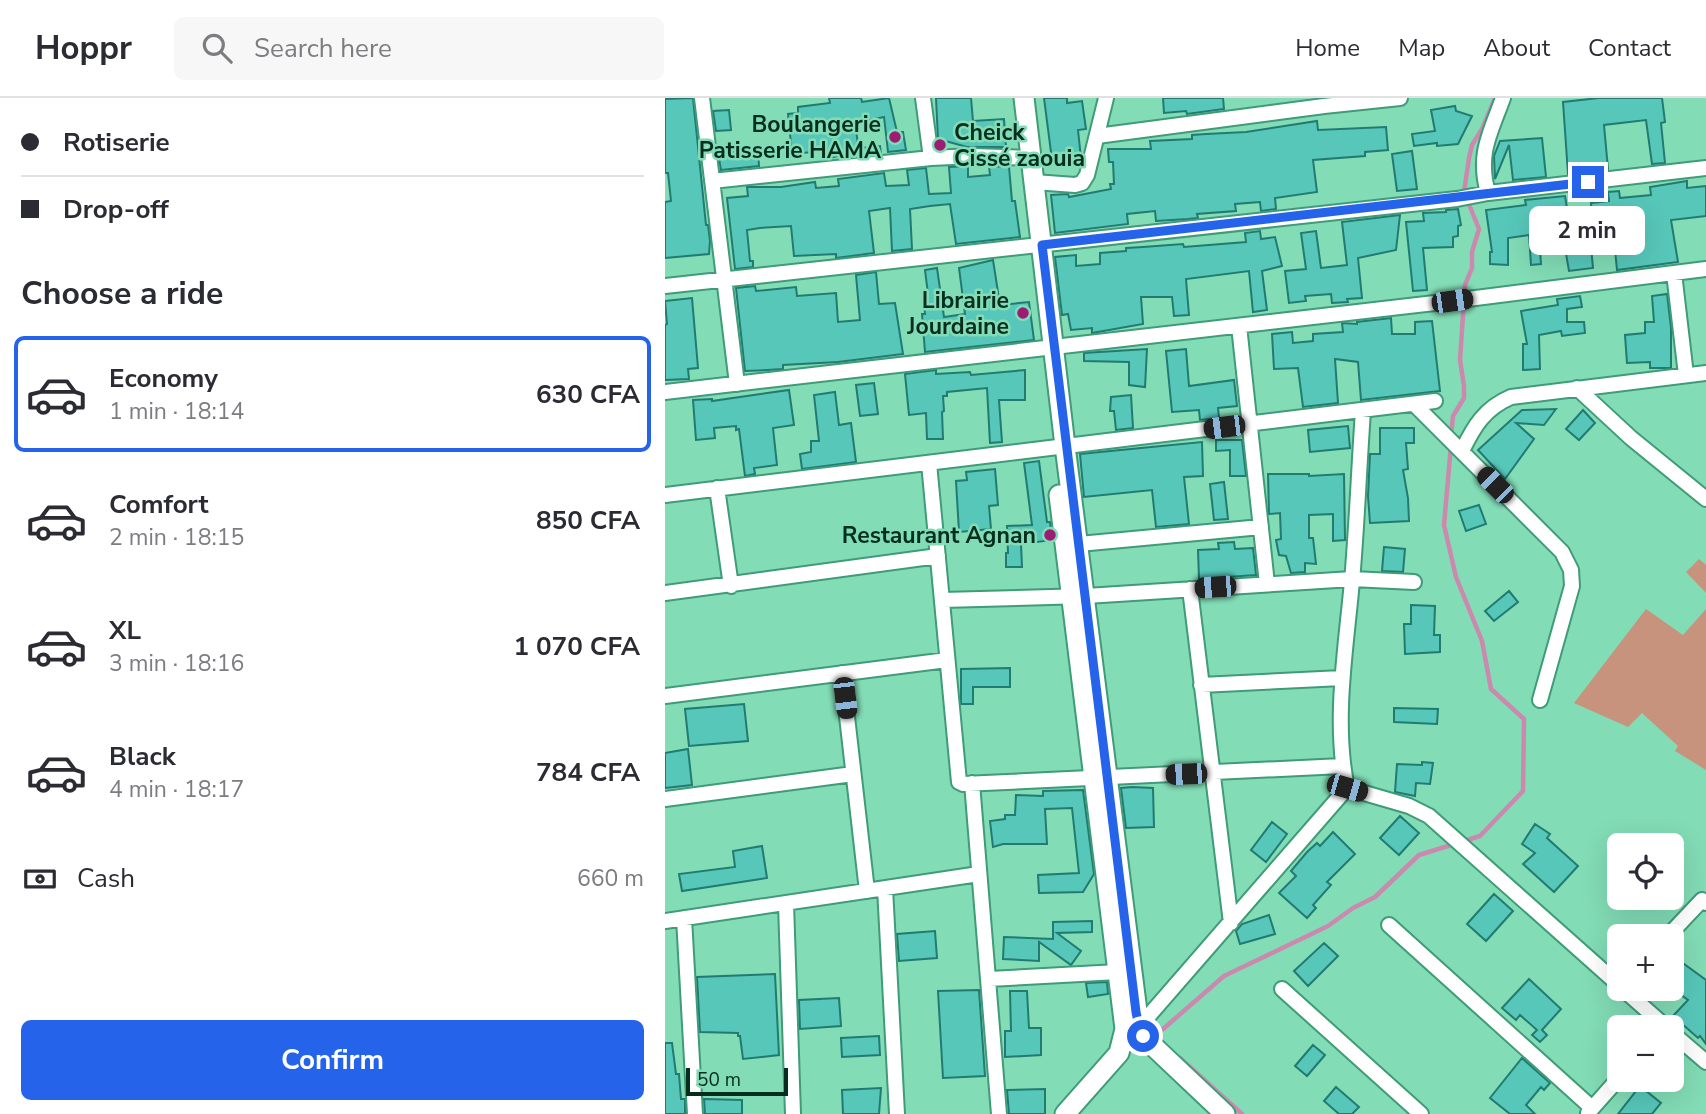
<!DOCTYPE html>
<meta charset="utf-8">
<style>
:root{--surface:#fff;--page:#f7f7f7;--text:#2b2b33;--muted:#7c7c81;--line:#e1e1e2;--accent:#2563eb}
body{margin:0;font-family:"Nunito Sans",sans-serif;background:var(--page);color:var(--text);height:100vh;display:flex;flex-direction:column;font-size:26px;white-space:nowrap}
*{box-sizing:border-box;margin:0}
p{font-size:23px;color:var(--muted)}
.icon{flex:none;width:38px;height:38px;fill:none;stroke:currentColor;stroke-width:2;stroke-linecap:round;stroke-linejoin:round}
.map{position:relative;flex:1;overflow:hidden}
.sheet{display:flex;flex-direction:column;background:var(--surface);width:665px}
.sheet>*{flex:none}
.hud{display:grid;align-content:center;height:154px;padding:0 21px;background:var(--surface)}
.controls{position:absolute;left:942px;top:735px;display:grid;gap:14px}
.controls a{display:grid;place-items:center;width:77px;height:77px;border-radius:10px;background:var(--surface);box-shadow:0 7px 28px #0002;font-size:35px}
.scale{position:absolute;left:21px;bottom:18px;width:102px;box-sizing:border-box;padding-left:7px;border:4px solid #052e1f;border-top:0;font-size:19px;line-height:24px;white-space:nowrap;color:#052e1f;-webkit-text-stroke:5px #82dcb6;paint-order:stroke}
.end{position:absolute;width:32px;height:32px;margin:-16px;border:9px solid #2563eb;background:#fff;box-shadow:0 0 0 4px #fff}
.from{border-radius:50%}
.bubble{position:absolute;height:49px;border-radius:10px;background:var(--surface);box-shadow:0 7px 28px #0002;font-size:23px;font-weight:700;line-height:49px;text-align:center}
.car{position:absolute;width:21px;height:42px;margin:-21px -10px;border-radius:9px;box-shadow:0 0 5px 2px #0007;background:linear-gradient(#222 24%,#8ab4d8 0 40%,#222 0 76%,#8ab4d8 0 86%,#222 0)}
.hud b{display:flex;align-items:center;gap:24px;height:66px;font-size:26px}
.hud b+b{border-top:2px solid var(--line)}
.hud i{width:18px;height:18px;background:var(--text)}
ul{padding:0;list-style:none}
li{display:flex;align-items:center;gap:21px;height:116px;margin:0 14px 10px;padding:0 7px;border:4px solid transparent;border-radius:10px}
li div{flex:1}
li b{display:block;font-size:26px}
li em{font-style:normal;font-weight:700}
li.on{border-color:var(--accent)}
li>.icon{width:63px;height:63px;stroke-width:1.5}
h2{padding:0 21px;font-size:32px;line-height:84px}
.pay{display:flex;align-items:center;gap:18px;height:77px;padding:0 21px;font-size:26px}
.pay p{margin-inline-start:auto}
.primary-button{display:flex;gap:14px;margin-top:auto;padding:14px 21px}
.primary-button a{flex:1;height:80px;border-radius:10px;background:var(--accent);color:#fff;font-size:28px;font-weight:700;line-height:80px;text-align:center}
header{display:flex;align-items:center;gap:42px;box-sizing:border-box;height:98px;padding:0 35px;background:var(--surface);border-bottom:2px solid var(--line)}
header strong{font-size:33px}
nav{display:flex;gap:38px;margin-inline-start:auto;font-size:24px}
.search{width:490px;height:63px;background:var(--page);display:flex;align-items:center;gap:18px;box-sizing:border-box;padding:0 24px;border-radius:10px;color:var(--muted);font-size:26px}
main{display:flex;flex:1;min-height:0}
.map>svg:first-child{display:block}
.green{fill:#c8937c}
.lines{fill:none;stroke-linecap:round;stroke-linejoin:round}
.stream{stroke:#cb89ae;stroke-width:4.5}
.building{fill:#57c7ba;stroke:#217b71;stroke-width:2}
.street-casing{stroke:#3f9b78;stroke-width:18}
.secondary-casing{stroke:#3f9b78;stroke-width:23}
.street{stroke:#fff;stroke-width:14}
.secondary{stroke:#fff;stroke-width:19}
.route{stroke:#2563eb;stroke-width:9}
.poi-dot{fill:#9b1c72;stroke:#82dcb6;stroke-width:2.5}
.labels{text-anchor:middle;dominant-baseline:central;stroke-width:5;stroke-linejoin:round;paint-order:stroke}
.poi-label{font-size:23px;font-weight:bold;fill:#052e1f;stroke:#82dcb6;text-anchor:end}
</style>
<header>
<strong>Hoppr</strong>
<div class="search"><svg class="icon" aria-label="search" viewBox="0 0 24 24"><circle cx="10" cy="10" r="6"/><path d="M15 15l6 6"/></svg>Search here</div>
<nav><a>Home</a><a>Map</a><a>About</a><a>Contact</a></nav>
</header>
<main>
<section class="sheet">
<div class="hud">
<b><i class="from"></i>Rotiserie</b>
<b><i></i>Drop-off</b>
</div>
<h2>Choose a ride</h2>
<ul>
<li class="on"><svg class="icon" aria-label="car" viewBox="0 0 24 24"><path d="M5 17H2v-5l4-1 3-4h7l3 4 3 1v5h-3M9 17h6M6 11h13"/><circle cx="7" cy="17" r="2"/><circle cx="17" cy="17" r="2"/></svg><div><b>Economy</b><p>1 min · 18:14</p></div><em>630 CFA</em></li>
<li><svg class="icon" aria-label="car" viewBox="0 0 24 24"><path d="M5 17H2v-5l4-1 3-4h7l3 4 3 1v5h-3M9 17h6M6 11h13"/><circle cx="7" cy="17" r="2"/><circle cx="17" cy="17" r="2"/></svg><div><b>Comfort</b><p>2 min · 18:15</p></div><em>850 CFA</em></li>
<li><svg class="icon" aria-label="car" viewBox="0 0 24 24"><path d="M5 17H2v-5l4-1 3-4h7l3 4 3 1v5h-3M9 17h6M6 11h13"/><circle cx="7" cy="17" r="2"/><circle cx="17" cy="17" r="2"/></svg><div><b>XL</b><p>3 min · 18:16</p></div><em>1 070 CFA</em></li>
<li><svg class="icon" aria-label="car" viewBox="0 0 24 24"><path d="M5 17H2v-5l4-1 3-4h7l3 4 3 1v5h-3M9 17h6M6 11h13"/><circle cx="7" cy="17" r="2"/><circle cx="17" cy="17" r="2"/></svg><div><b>Black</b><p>4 min · 18:17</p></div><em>784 CFA</em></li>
</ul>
<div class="pay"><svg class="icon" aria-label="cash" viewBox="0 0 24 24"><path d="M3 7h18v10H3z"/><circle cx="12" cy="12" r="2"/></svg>Cash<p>660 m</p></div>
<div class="primary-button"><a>Confirm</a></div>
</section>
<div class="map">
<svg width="1041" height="1016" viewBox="0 0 1041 1016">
<rect width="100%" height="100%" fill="#82dcb6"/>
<path class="green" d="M1034,461L1041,467V495L1021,474Z
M981,511L1018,537L1041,511V672L1010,653L1013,648L977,615L963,629L909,605Z"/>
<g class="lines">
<path class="stream" d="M786,338L788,318L799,300V288L795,262L800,187L807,170V154L814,131L799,94L804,60L807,47L817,31L830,0
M493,940L490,938L559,878L663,828L688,810L710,799L754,757L815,738L858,693L859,621L826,591L817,543L791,479L779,427L786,347
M515,960L577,1016"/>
</g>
<path class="building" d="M28,0L41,127H43L45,143L44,156L0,160V104L6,103L3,75H0V1Z
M164,0H196L197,4L224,0L232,34H238L241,52L223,54L219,19L190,25L194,53L160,61L158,53L127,56L123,16L133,15V9L165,5Z
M271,0H306L308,23L339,21L341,49H302L273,41Z
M379,0H402V5L417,3L421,31L413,32L416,60L387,62Z
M498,0H558L559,11L522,16L521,13L499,15Z
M934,0H997L1000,24L996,25L1000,65L987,66L981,22L939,27L943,71L903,76L898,4Z
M790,8L791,13L807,18L793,46L772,48V45L749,48L747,36L770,33L766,12Z
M64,12L66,32L51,33L48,13Z
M652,23L653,32L721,29L723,52L700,54V58L648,62L652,94L610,100L611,111L596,113L595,104L570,106L571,113L532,116L533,120L523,121L491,123L490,113L462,116L463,126L390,135L386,97L403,96L404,99L446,91L445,86H449L448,64H444L443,51H486L485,43L527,41V37L541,36L581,34Z
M877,40L881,79L848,82L844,47L830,81L829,58L835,43Z
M215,48L216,56L198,57L197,50Z
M93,52L94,68L56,72L53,55Z
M747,53L752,91L732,93L727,56Z
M303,68V79L325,77L324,68L344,69L347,103H350L355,139L291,146L285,106L265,108L245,111L247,151L227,153L225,110L204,113L209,155L171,160V156L129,158L126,128L95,130L82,132L85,163H88V169L70,171L62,100L83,98L82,89H116L150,84L151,90L174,88L173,81L219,75L221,88L244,87L242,72L261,70L264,96L286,95L284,69Z
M1022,83V90L1041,88V118L1006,122L1013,164L952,172L948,131L928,133L926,105L944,103L943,94L954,93L955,100L986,97L985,89Z
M900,98L907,140L925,138L928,170L904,173L900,150L875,152L876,166L866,167L864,137L843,140V167L825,166V154H827L821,112L861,107L860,102Z
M793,111L796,127L793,128V138L788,139V149L758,150L762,192L748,193L741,124L759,123L758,115L781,114V112Z
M735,117L731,152L693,160L697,200L682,201L683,204L667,205L666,196L640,198L641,203L624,205L620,173L641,171L636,135L651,133L656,170L682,167L677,124Z
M595,133L596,141L610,139L617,168L597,173L602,212L588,214L584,173L521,181L524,217L509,218L507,199H476L478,226L427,235V230L406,232L403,216L397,217L390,159L411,157V168L435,166V155L461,153V150L478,149L518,146L519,149L581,144L580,135Z
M328,162L335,207L364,204L369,242L260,254L257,216H260L258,196H263L260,172L272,170L279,219L300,216L294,170Z
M211,174L214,206L230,205L238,256L173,264L118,267V271L102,272L80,273L71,190L90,188L91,193L131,189L132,198L171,195L173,224L195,222L191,177Z
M1002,196L1006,230V270H985V264L962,265L960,237L980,235V224H989L987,198Z
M915,198L917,209L902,211V224H919L920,235L897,238L896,233L874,237L875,271L858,272V246H862L856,213L893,207L892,201Z
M27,200L33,270L23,271L24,281L0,282V227L2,226L0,203Z
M726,220L727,236H750V224L767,223L775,293L696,302L693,264L670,261L673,305L638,309L633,270L609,271L607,236L627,234L628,245L648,243V236L678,234L677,225L692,226V224Z
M482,251L480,289L464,287V264L419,263V255Z
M521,251L524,288L569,282L572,308L553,310L554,320L535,322L534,312L507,314L501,253Z
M271,272V276L305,274L306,277L360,272V302H334L337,344L325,345L322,290L282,294V298H278L279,313L277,314L278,341H262L261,315L244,317L240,276Z
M209,285L213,316L195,318L191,287Z
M124,292L129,327L108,330L112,367L89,370L90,376L80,378L74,331L71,332V328L49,330L50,340L31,342L28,302L47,301V303Z
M170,294L174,327L186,325L191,364L137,371L135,356L146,354V343H154L149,297Z
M466,297L468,330L451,332L449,313H445L446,299Z
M891,311L879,327L851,325L869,341L840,381L813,352L857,312Z
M918,312L930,325L914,342L901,331Z
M683,328L685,350L645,354L643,332Z
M715,330H749V345H741L743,371L738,372L743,400L744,423L705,425L703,398L705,356H715Z
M551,342H577L581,378H565V352L551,353Z
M537,344L538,378L519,379L524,426L491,429L487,392L419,399L415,356Z
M374,363L382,424H385L387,442L356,446L357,469H341V455H343L342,428L367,427L359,365Z
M330,371L333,407L324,408L326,431L294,434L291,383L302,382L301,374Z
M603,376H644V378L679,376L680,442L668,443V416L644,417V440H648L651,466L640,465V474L626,475L621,458L614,457L611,442L616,441L615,415L604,416Z
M559,384L563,421L549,422L545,386Z
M814,407L821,426L801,433L794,413Z
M569,444L570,451L588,450L591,477L534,481L533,452L554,451L553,445Z
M719,449L740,451L738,474L717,473Z
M844,493L853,504L829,523L820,513Z
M746,507L770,508L769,537H775V554L740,556L739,526H746Z
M345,570V589H308V606H296V571Z
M79,606L83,643L24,648L20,611Z
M729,610L773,611L772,626L729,624Z
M23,651L27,687L0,690V655Z
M757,664L768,665L765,686L751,685L750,698L730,694L732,666L757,667Z
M467,689L488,690L489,729L461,730L456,690Z
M418,692L429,776L418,794L374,795L373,777L414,775L407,710L380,711L382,746H338L328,749L325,723L340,721V717H350L351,697L378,698V693Z
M735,718L754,735L734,757L715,740Z
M607,724L622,736L601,764L586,752Z
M870,726L885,736L882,740L913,768L889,794L858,766L870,755L857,746Z
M668,734L690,756L662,784L666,787L648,807L651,810L642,820L614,795L631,778L626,773L642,754L652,745L655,748Z
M97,748L102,780L17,793L14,776L70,769L68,753Z
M829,796L848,813L821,843L802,826Z
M604,817L610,836L575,846L571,833L577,826Z
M427,823V834L392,835L416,853L406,867L374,844V863L338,861L339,839L388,841V824Z
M270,833L272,860L234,863L232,836Z
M659,845L673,858L643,888L629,873Z
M1015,863L1041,882V946L1035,938L1033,940L1008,918L1023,902L1006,890V874Z
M110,876L114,957L78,961L75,938H73V935L35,934L32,879Z
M864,881L896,911L877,932L882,937L875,944L867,937L872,932L855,917L851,922L837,910Z
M442,884L443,896L423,899L421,885Z
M314,892L320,978L278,980L273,893Z
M345,893H362L364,930H376V957L340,959V933H346Z
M174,900L176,928L135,931L134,902Z
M214,938L215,957L177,959L176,940Z
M0,945H7L11,976H14L16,1001H20V1016H0Z
M648,947L660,957L642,978L630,968Z
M857,960L885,985L879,992L876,989L861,1007L870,1016H845L825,1000Z
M975,988L996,1005L987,1016H953Z
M671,989L694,1009L687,1016H674L659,1003Z
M216,990L214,1016H178L177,992Z
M380,991V1016H344L342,992Z
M39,1001L77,1002V1016H40Z"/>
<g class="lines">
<defs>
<path id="street" d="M37,0L72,286
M258,0L266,60
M432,38L659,8L735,0
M47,83L266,60L309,58L367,60
M369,84L410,87L417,85L422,77L441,0
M823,95C812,56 825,36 838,0
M1009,175L1021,277
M0,188L792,101L823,95L1041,70
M574,228L602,486
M912,290L966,340L1041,401
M0,294L787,203L1041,171
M749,306L897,454L906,472L907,488L875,602
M797,353C809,328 820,310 846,299L1041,275
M264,365L294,684L298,686L677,668
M52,390L66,488
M0,397L770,303
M414,446L596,429
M525,491L566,825
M0,495L273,458
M277,502L421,498L687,481L749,484
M177,575L202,793
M536,587L677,580
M0,598L282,562
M307,685L334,1016
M682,690C668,623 681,551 687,483C692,426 694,369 698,313
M682,690L744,708L764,718L954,887
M0,701L188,676
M220,790L232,1016
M121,806L128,1016
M19,820L30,1016
M0,823L314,776
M724,827L927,1010
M1003,838L1037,802L1041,805
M324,881L453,874
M617,891L756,1016
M958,891L1001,929
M474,929L682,690
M1006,934L1041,964
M923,1015L954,980"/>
<path id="secondary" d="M359,0L400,348L474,929L486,946L560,1016
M394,397L460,931L454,955L400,1016"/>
</defs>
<use href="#street" class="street-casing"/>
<use href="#secondary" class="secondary-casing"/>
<use href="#street" class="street"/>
<use href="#secondary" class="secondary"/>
</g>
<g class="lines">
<path class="route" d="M478,938L474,929L471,914L377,147L923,84"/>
</g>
<g class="poi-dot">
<circle cx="230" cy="39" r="7"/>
<circle cx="275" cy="47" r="7"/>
<circle cx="358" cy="215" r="7"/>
<circle cx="385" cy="437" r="7"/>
</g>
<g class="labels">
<g class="poi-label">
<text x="216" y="26">Boulangerie<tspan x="216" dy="26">Patisserie HAMA</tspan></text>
<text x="289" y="34" text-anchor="start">Cheick<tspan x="289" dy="26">Cissé zaouia</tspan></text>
<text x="344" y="202">Librairie<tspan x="344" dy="26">Jourdaine</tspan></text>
<text x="371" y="437">Restaurant Agnan</text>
</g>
</g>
</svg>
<div class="controls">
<a><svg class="icon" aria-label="locate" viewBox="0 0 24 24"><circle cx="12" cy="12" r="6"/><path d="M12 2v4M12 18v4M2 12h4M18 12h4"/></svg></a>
<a>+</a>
<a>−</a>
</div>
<div class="scale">50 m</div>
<i class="end from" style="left:478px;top:938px"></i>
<i class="end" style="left:923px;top:84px"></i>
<div class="bubble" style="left:864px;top:108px;width:116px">2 min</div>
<i class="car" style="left:787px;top:203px;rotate:82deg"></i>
<i class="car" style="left:559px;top:329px;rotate:263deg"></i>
<i class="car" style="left:830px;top:387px;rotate:315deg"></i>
<i class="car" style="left:550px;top:489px;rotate:266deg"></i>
<i class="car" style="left:180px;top:600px;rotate:173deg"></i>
<i class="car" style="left:521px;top:676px;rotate:268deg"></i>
<i class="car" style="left:682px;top:690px;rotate:106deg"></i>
</div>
</main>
